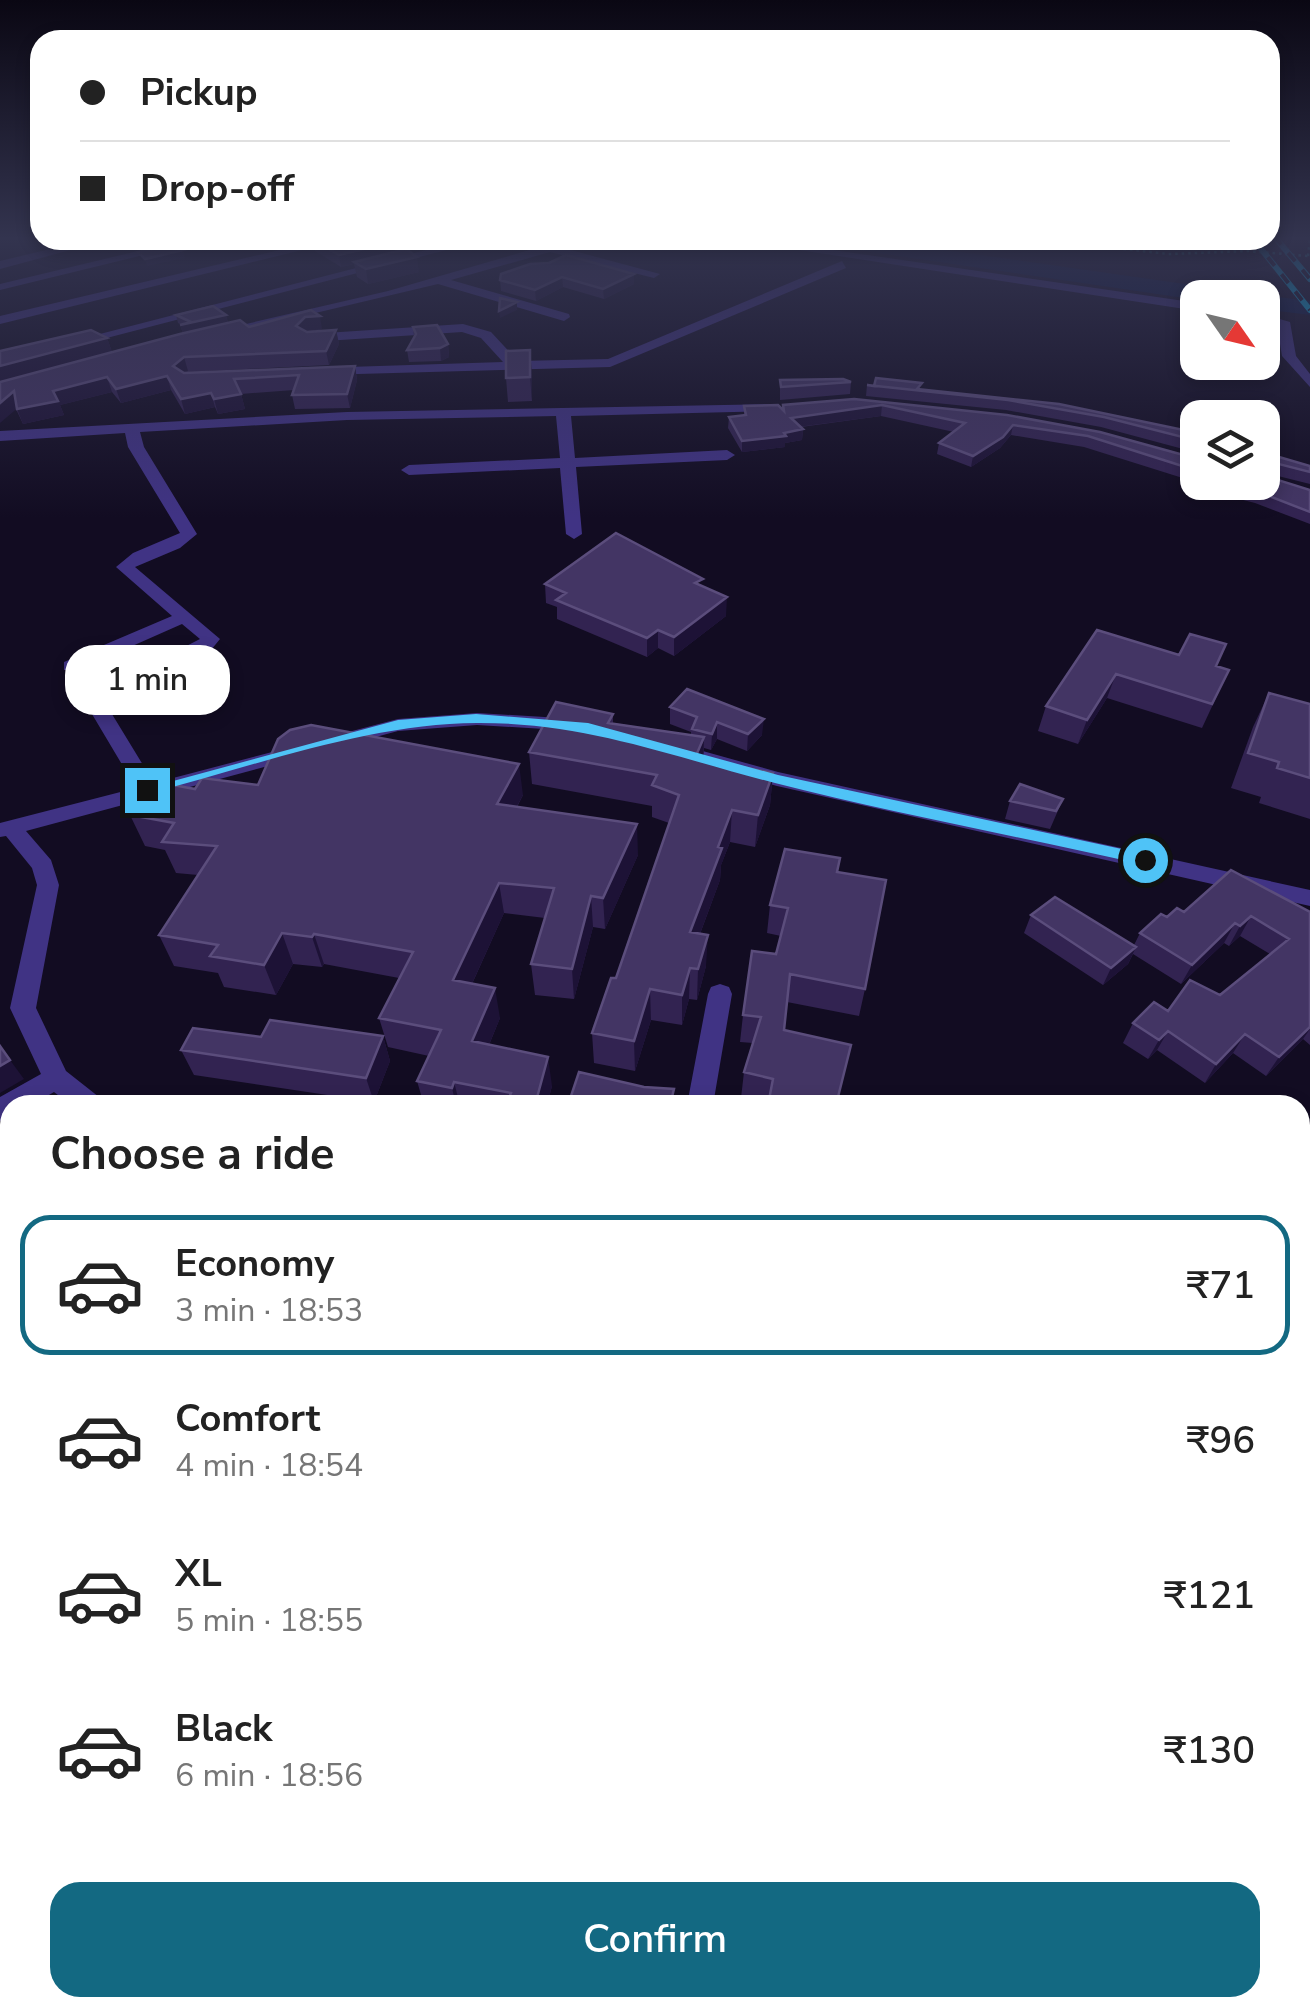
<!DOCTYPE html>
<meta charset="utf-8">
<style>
:root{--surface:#fff;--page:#f6f6f6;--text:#222;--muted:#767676;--line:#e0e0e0;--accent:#136982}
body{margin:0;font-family:"Nunito Sans",sans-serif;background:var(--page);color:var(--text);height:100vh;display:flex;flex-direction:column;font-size:38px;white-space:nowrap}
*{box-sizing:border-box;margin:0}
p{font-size:32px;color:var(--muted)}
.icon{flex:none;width:55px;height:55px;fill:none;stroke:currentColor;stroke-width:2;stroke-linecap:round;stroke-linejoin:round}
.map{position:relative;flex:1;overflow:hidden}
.sheet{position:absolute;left:0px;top:1095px;width:1310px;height:922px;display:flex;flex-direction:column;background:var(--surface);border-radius:30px 30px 0 0;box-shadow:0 5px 15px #0003}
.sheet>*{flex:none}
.hud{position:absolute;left:30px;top:30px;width:1250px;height:220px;border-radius:30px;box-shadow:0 5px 15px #0003;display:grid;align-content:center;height:220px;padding:0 50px;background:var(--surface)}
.needle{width:65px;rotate:124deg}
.fabs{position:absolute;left:1180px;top:280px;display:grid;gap:20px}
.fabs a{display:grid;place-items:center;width:100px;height:100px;border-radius:20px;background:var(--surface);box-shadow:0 5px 15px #0003;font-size:50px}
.end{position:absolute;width:45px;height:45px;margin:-22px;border:12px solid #4fc3f7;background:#111;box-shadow:0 0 0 5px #111}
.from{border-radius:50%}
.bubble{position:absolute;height:70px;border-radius:30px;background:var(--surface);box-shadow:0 5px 15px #0003;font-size:32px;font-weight:600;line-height:70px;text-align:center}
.hud b{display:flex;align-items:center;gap:35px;height:95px;font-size:38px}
.hud b+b{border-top:2px solid var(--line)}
.hud i{width:25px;height:25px;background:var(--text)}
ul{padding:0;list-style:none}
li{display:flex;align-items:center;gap:30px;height:140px;margin:0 20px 15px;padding:0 30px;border:5px solid transparent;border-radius:30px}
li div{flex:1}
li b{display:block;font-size:38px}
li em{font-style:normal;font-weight:600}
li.current{border-color:var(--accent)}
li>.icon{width:90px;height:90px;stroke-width:1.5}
h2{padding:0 50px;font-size:45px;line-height:120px}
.cta{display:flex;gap:20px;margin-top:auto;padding:20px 50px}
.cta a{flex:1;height:115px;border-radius:30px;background:var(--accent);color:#fff;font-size:40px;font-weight:600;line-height:115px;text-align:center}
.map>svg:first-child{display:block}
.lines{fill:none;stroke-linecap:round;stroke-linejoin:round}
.river{fill:#061441;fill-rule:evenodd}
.path{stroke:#25b1bb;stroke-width:2.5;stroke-dasharray:2.5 4;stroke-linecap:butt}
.minor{fill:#403384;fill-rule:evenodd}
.rail-casing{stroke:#00c0f7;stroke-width:6}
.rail{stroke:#120c22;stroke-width:4;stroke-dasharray:11;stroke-linecap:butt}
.wall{fill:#322351}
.shaded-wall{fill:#1d1236}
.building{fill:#433564;stroke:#5b4d7c;stroke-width:2.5}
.route{fill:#4fc3f7}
</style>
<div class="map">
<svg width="1310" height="2016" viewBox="0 0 1310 2016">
<rect width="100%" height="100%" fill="#120c22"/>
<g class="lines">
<path class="river" d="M821,240H875L1234,291L1245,298L1198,300L831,246Z
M1262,295L1310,301V315L1262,309V298H1254Z"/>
<path class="path" d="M1046,240L1168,254L1248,251L1308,256
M1308,256L1310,239"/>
<path class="minor" d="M88,240H108L0,269V261Z
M184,240H205L0,290V284Z
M322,240H343L0,324V316Z
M465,240H485L72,347L65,343Z
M564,240H583L563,248L660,274L654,278L550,252L451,280L569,314L570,317L564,321L438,284L214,337L207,333L388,291Z
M734,240H764L1198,303V311Z
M842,261L846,268L610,367L322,375L315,371L317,368L503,362L481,338L462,332L310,342L303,338L310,334L463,324L491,332L518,361L608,359Z
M1262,314L1290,322L1296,356L1310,374V387L1282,356L1277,325L1262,322Z
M774,404L779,405V411L571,416L575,458L727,450L735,455L727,460L576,467L582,534L574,539L566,534L560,468L409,475L401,470L409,465L560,458L556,416L347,420L140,432L144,447L197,534L180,548L135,567L220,639L211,650L104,701L154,783L398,719L477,713L577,719L587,725L577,731L477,725L398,731L26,831L51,860L59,885L36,1008L66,1071L99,1097L103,1105H71L54,1092L32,1105H10V1118L0,1121V1097L41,1074L10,1008L37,885L32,868L6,836L0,837V823L136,788L83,699L200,639L182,624L78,670H64V662L172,616L116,567L133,553L180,533L128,447L125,433L0,441V431L347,412Z
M674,743L778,772L1310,890V906L777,786L667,755L664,750L667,745Z
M720,984L729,987L732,994L713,1105H687L708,994L711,987Z
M1300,1648L1310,1652V1692L1300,1688Z
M591,2008H638L635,2016H588Z
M848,2008H893L896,2016H851Z"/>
<defs>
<path id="rail" d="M1274,236L1310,279
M1254,240L1310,310"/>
</defs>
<use href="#rail" class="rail-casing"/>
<use href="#rail" class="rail"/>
</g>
<path class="wall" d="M112,240H168L129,249Z
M312,240H389L393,252L419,272L368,284L357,277L354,264L341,267L315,251Z
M634,274V284L604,299L563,287L536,301L501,291L500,280Z
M176,315H226L228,323L249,327L322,329L307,332L336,330L339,344L329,365L186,372L355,366L357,380L350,408L295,409L292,395L294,390L241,394L245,409L218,414L215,407L185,414L171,390L121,403L112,392L60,405L64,415L23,424L16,409L0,351L107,338L112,352L183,333L180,325H182L178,323Z
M413,327L448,344L449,357L441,361L409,362L407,350L414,338Z
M530,350L532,401L508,402L506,378Z
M780,380L851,382L850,394L780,400Z
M867,385L921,389L1059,404L1198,433V453L1101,427L1006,410L866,396Z
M854,399L1007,415L1198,459V482H1262L1310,490V524L1255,503L1208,491L1189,480L1084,447L1011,435L1000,448L971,467L937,454L939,443L954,432L881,416L801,427L803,429L802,440L785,443V447L742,452L728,428L729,417L744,416V406L783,410V405Z
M1262,452L1310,466V484L1262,472Z
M545,584L703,586L726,616L674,656L658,648L647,657L557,619V607L546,603Z
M1097,630L1229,670L1202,728L1107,698L1078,744L1038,731L1046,706Z
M1269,693L1310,704V819L1259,803L1261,797L1231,788L1253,727Z
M670,707L762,735L747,751L717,739L711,750L704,748L703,760L773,773L770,805L755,847L730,842L721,865L720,880L700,934L706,966L697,1000L689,999L682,1025L651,1020L635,1071L594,1063L592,1033L616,978L669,823L652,817V806L532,784L529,752L613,714V723L691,735V732L670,724Z
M258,785L523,795L517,807L638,855L605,929L593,927L574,999L535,995L531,964L545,918L504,913L472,984L500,1018L489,1045L552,1086L547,1105H424L417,1081L429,1056L388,1047L379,1018L399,978L324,964L322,967L293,964L276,995L224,987L218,973L174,966L159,935L198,875L176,873L165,850L145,846L130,815L195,789Z
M1063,799L1050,829L1005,819L1010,801Z
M838,872L865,989L859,1016L787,1002L768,1105L741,1098L744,1072L753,1043L740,1042L743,1015L776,954L781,936L767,933L770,905Z
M1184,912H1310V1045L1303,1039L1266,1076L1233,1053L1205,1083L1157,1050L1148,1059L1123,1043L1133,1023L1220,995L1270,954L1240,936L1229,946L1224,943L1181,984L1133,954L1128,964L1103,985L1024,933L1031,915L1134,945L1140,933L1167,917Z
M383,1036L390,1061L374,1102L194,1075L181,1050L261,1037Z
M1310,1326V1388L1300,1381V1327L1308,1333Z
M1300,1402L1310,1410V1610L1300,1615V1495L1308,1472L1300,1466Z
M1310,1682V1818L1300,1810V1686Z
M1300,1892L1310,1900V1983L1300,1975Z
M896,2008H1156L1151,2016H899Z"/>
<path class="shaded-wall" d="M126,240H168L129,249Z
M392,242L394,254L341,267L339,255Z
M183,250L185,258L147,266L145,259Z
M417,257L419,272L368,284L366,269Z
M634,274V284L604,299L603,289Z
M562,277L563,287L536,301L535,290Z
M517,302V310L500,318L499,311Z
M226,315L228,323L183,333L180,325Z
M320,316L322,329L308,331L299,339L296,326L305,317Z
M336,330L339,344L329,365L326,351Z
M107,338L112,352L0,382V366Z
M448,344L449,357L441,361L440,348Z
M530,350L532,374V401L530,377Z
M184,357L188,371L177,380L173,366Z
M355,366L357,380L350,408L347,394Z
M167,376L171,390L121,403L116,389Z
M107,377L112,392L60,405L64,415L23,424L17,409L53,391Z
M14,391L20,406L0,423V403Z
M211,393L215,407L185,414L181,399Z
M241,394L245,409L218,414L214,399Z
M882,405L881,416L790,428L791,418Z
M1013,425L1011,435L1000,448L971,467L973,456Z
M803,429L802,440L785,443V447L742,452V441Z
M727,597L726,616L674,656V637Z
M658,630V648L647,657V638Z
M1116,674L1107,698L1078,744L1087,720Z
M764,719L762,735L747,751L748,734Z
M717,722V739L711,750L712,734Z
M704,737L703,769L695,758Z
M519,764L523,795L501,835L497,804Z
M773,773L770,805L755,847L758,815Z
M732,810L730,842L721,865L720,880L689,963L690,932L718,847Z
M637,824L638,855L605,929L603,898Z
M499,883L504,913L460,1010L453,980Z
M591,896L593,927L574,999L572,969Z
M1251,916L1240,936L1229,946L1240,926Z
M1235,923L1224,943L1181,984L1192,965Z
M282,933L293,964L276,995L264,965Z
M314,934L324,964L322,967L312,937Z
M708,935L706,966L697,1000L698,969Z
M1136,947L1128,964L1103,985L1111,968Z
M690,968L689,999L682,1025V995Z
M495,988L500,1018L478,1071L472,1041Z
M650,989L651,1020L635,1071L634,1041Z
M1310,1027V1029L1303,1039L1266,1076L1279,1057Z
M1168,1031L1157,1050L1148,1059L1159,1040Z
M1245,1034L1233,1053L1205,1083L1216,1064Z
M383,1036L390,1061L374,1102L366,1078Z
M548,1057L552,1086L547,1105H535Z
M10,1060L24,1079L0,1093V1066Z
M454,1082L460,1105H456L452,1088Z
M10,1170V1198L0,1206V1177Z
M0,1585L10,1605V1634L0,1614Z
M10,1678V1700L6,1704L0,1702V1685Z
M149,2008H170L175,2016H153Z
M448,2008H458L451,2016H444Z"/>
<path class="building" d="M314,240H389L392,242L339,255Z
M171,245L183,250L145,259L138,252Z
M406,249L417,257L366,269L354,262Z
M566,255L634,274L603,289L562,277L535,290L500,280L501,274L530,264L549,263Z
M500,298L517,302L499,311Z
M213,306L226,315L180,325L191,322L176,315Z
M311,310L320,316L305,317L296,326L307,332L336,330L326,351L184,357L173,366L184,373L355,366L347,394L292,395L299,375L234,379L241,394L214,399L211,393L181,399L167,376L116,389L107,377L53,391L58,401L17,409L14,391L0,403V382L180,334L240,320L249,327Z
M437,325L448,344L440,348L407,350L416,334L413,327Z
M91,330L107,338L0,366V351Z
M530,350V377L506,378V351Z
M876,378L922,383L917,389L1059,404L1198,433V441L1104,417L1008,400L867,385L874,386Z
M843,379L851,382L781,387L780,380Z
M854,399L1007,415L1100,432L1198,459V471L1088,436L1013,425L1003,437L973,456L939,443L965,423L882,405L791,418L803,429L784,433L786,436L742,441L729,417L746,415L744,406L778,405L784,411L783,405Z
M1262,452L1310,466V472L1267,461L1262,467Z
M1262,475L1310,490V512L1259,492L1222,482H1262Z
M616,533L703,579L695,583L727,597L674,637L658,630L647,638L556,600L566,593L545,584Z
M1097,630L1179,655L1190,634L1226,644L1216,666L1229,670L1212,704L1116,674L1087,720L1046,706Z
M687,689L764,719L748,734L717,722L712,734L692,729L697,717L670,707Z
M1269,693L1310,704V778L1277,768L1279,762L1248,753Z
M556,702L613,714L608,723L704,737L695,758L773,773L758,815L732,810L718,847L722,848L690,932L708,935L698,969L690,968L682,995L650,989L634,1041L592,1033L611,978H616L679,795L652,785L657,775L529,752Z
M311,725L519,764L497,804L637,824L603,898L591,896L572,969L531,964L554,888L499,883L453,980L495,988L472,1041L548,1057L535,1105H506L511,1093L454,1082L452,1088L417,1081L441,1030L379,1018L413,952L314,934L312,937L282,933L264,965L210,956L218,945L159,935L217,846L162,842L174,823L130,815L157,782L195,789L202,778L258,785L278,739L290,730Z
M1020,784L1063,799L1056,811L1010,801Z
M785,849L840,858L837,872L886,880L865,989L790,974L784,1030L851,1045L836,1105H768L773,1079L744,1072L761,1017L743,1015L752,951L776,954L788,908L770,905Z
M1231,870L1310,912V1027L1279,1057L1245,1034L1216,1064L1168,1031L1159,1040L1133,1023L1154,1002L1168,1011L1190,980L1220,995L1289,939L1251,916L1240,926L1235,923L1192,965L1140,933L1161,914L1167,917L1177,908L1184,912Z
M1055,897L1136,947L1111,968L1031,915Z
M270,1020L383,1036L366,1078L181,1050L193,1028L261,1037Z
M0,1046L10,1060L0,1066Z
M579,1072L644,1087L674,1089L670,1105H568Z
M10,1144V1170L0,1177V1151Z
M1300,1327L1310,1335V1363L1300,1356Z
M10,1372V1412L0,1395V1379Z
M1300,1402L1310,1410V1449L1300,1441Z
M1300,1495L1310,1501V1608L1300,1602Z
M0,1614L10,1634V1678L0,1685Z
M1310,1689V1794L1300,1786V1704Z
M1300,1892L1310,1900V1963L1300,1955Z
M10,2005V2008H149L153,2016H0Z
M363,2008H448L449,2010L444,2016H355Z
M692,2008H790L784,2016H685Z
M904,2008H1156L1151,2016H908Z"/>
<linearGradient id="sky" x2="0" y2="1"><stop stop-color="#0a0713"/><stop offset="0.46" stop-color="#33344f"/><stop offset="1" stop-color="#33344f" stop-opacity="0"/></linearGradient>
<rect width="1310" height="518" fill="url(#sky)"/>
<path class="route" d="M476,714L588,723L778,775L1145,854L1152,860L1145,865C1022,837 897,814 775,783C673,757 588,723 480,723C373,722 251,767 147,794L140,790L398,720Z"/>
</svg>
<div class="fabs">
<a><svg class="needle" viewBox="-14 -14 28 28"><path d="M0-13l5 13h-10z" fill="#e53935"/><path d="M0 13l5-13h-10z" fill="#767676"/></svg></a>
<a><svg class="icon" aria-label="layers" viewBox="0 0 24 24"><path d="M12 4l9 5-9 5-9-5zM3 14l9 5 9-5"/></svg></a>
</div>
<i class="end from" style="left:1145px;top:860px"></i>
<i class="end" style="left:147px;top:790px"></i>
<div class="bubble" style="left:65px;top:645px;width:165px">1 min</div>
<div class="hud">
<b><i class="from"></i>Pickup</b>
<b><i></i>Drop-off</b>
</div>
<section class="sheet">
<h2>Choose a ride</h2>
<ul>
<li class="current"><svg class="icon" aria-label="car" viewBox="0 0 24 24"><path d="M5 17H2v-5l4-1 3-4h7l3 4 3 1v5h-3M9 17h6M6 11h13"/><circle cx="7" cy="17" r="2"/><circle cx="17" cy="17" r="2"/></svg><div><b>Economy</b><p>3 min · 18:53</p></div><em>₹71</em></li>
<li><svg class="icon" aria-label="car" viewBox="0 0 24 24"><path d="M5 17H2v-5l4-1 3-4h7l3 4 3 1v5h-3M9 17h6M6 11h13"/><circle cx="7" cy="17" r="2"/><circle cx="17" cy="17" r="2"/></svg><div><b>Comfort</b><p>4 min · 18:54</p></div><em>₹96</em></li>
<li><svg class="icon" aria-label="car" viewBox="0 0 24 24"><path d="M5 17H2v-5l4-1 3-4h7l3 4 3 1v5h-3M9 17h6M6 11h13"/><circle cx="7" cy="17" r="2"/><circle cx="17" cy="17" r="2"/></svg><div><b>XL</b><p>5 min · 18:55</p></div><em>₹121</em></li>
<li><svg class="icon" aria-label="car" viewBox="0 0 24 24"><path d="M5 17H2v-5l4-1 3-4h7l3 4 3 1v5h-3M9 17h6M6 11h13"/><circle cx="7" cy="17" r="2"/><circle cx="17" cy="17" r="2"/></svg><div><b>Black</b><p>6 min · 18:56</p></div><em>₹130</em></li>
</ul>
<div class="cta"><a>Confirm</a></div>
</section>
</div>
